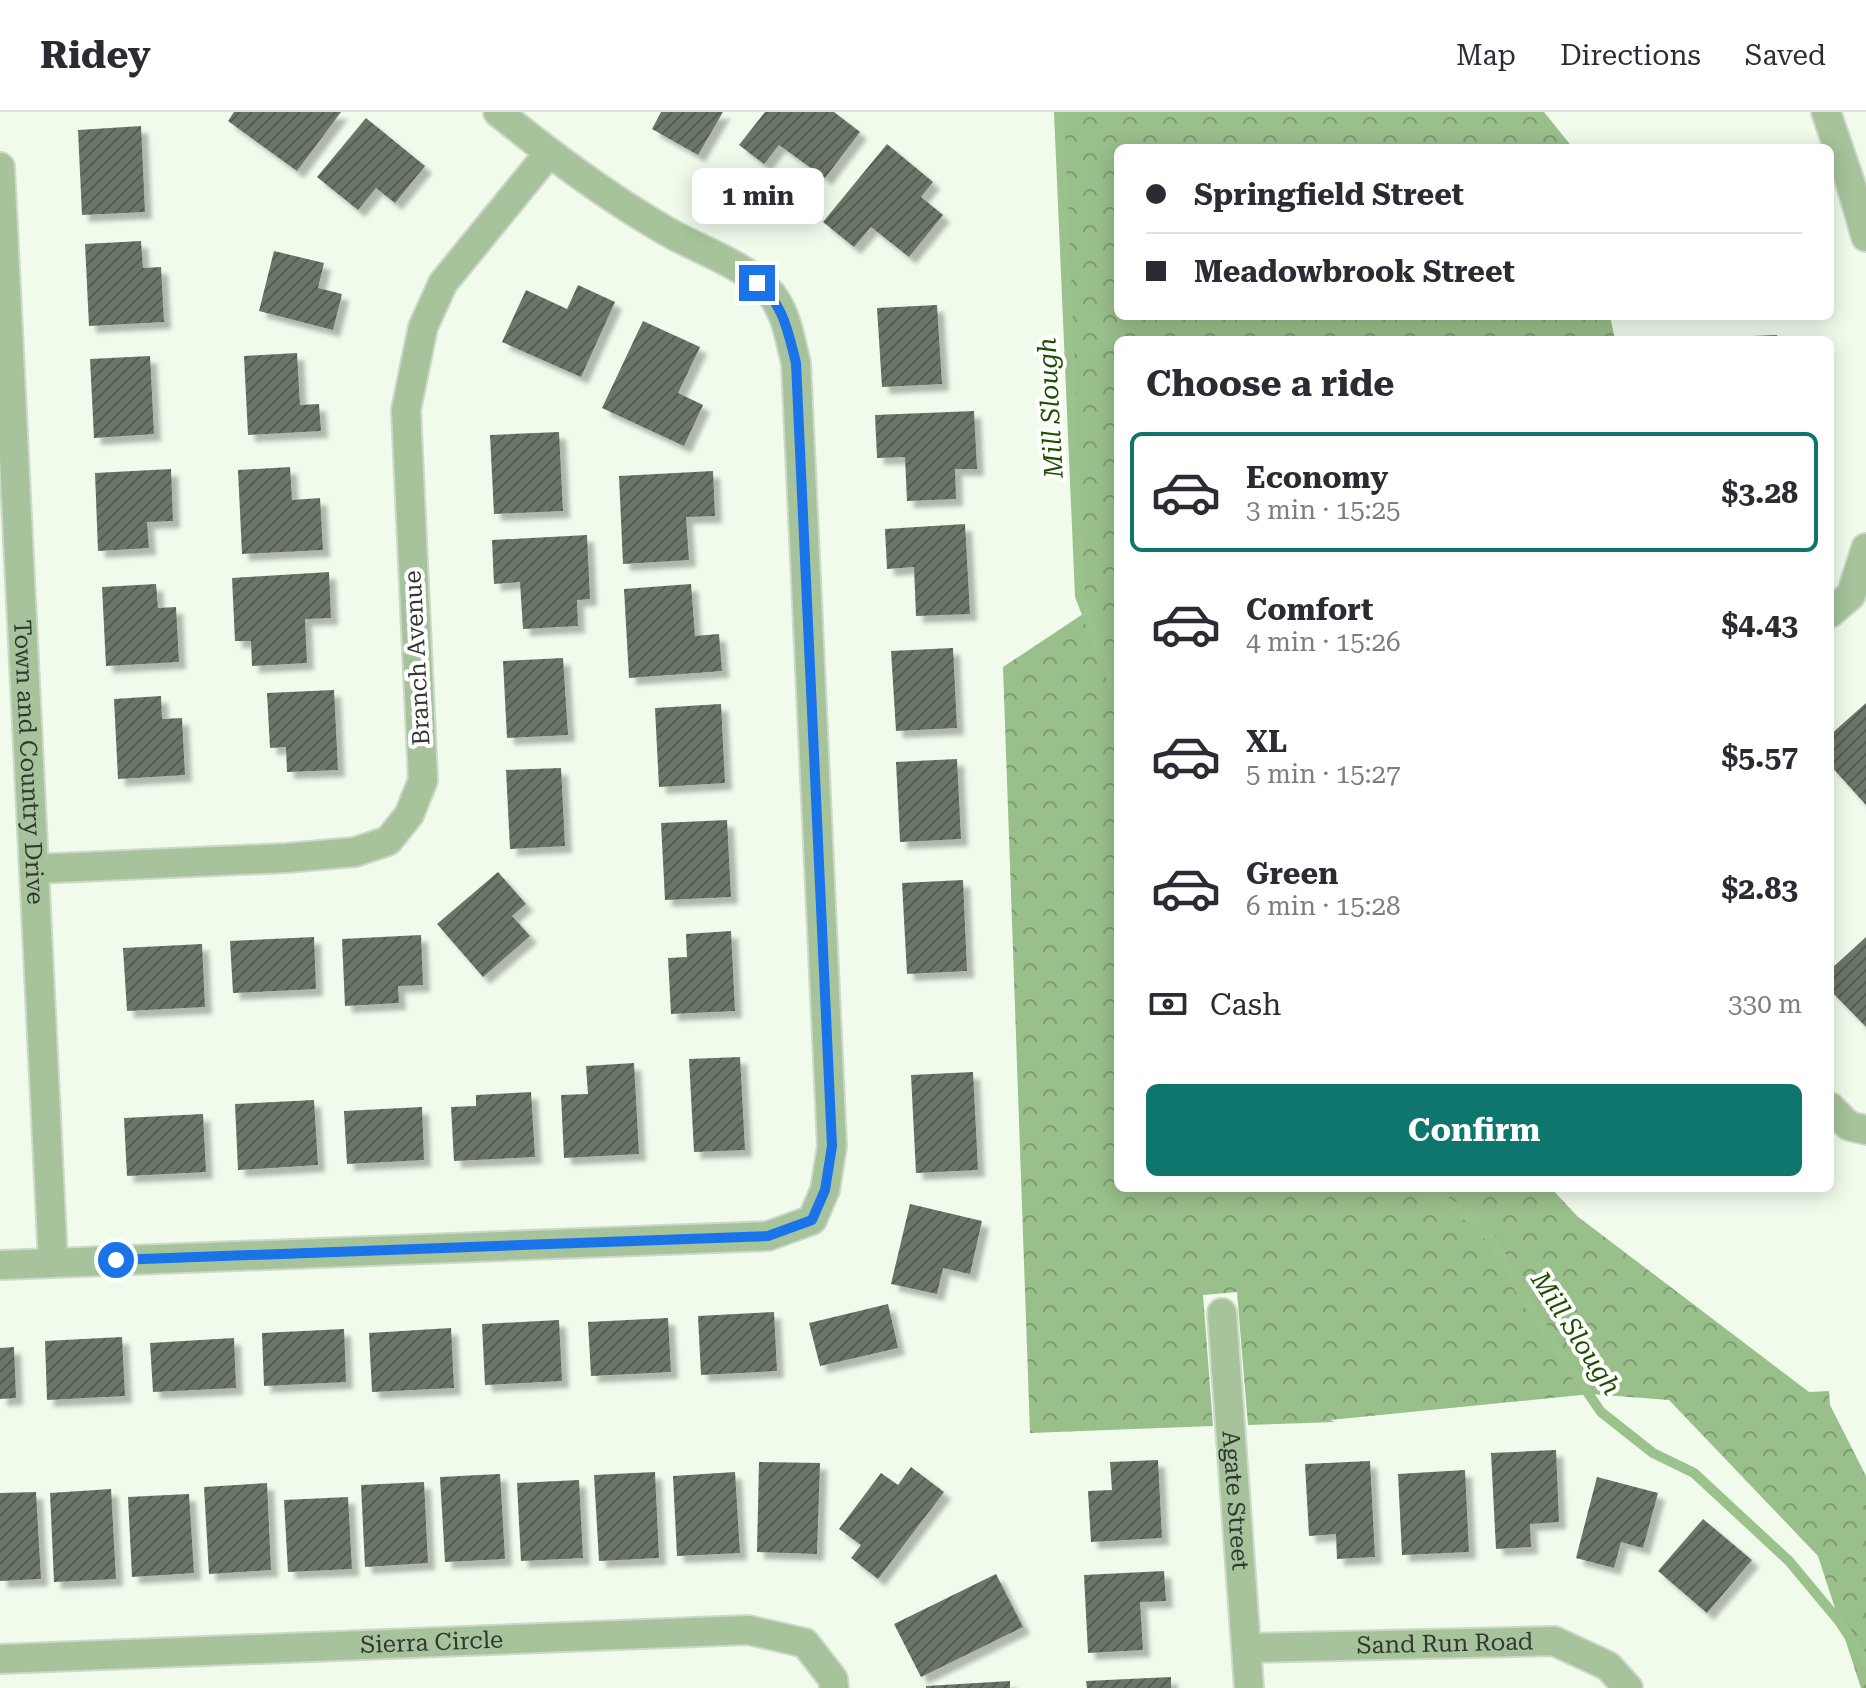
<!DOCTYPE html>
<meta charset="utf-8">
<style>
:root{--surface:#fff;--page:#f7f7f7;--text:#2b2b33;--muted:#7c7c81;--line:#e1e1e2;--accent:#0f766e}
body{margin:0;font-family:"Roboto Serif",serif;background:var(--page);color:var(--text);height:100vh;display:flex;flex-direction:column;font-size:30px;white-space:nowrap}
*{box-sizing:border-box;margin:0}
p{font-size:26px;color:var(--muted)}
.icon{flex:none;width:44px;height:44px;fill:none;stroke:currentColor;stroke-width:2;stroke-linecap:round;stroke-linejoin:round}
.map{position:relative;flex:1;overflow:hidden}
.details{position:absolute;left:1114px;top:224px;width:720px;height:856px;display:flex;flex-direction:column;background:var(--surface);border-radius:12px;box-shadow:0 4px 20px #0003}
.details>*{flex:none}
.banner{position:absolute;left:1114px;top:32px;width:720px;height:176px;border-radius:12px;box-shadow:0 4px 20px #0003;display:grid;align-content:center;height:176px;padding:0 32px;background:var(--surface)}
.end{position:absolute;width:36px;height:36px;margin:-18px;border:10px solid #1a73e8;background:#fff;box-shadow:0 0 0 4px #fff}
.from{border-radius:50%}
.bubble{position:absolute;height:56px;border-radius:12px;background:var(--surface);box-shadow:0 4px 20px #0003;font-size:26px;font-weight:700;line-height:56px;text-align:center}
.banner b{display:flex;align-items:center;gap:28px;height:76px;font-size:30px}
.banner b+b{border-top:2px solid var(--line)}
.banner i{width:20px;height:20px;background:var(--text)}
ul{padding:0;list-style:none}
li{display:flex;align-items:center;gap:24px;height:120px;margin:0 16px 12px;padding:0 16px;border:4px solid transparent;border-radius:12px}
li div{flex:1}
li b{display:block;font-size:30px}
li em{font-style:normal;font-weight:700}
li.current{border-color:var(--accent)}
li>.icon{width:72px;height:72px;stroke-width:1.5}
h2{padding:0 32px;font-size:36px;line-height:96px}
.pay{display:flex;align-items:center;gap:20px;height:88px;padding:0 32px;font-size:30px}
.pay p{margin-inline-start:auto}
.button{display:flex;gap:16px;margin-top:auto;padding:16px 32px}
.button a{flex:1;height:92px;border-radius:12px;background:var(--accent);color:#fff;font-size:32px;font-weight:700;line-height:92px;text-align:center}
header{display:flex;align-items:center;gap:48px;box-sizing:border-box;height:112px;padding:0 40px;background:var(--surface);border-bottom:2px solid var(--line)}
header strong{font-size:38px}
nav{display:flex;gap:44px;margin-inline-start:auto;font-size:28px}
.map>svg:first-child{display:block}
.forest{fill:url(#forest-crowns)}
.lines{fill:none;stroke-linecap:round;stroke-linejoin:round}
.stream{stroke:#9bc18c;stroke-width:10}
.building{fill:url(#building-hatch);filter:url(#shadow)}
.street-casing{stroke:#ced8ca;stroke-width:32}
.street{stroke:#a6c39b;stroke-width:28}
.route{stroke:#1a73e8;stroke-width:10}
.labels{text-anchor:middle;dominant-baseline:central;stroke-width:8;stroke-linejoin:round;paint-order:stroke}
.street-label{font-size:24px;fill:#333731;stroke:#fff}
.water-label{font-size:26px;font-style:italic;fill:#1f4e01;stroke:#fff}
</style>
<header>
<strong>Ridey</strong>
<nav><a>Map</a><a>Directions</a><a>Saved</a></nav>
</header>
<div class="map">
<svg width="1866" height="1576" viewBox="0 0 1866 1576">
<defs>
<pattern id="forest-crowns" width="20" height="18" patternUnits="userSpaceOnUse" patternTransform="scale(2)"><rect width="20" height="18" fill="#99bf8b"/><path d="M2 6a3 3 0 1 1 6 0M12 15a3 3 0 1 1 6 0" fill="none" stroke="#7d9c72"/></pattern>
<pattern id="building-hatch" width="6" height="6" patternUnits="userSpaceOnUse" patternTransform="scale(2)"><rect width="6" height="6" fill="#6c7668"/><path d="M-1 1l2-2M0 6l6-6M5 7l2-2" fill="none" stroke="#555c52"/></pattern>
<filter id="shadow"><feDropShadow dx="7" dy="7" stdDeviation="2" flood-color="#0004"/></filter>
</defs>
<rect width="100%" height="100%" fill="#f0fbec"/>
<path class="forest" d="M1062,0H1544L1573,36H1118V204H1610L1615,228H1118V1076H1551L1577,1104L1809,1280L1829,1279L1830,1293L1866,1364V1576H1861L1818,1444L1669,1288L1591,1282L1330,1308L1335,1310L1248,1313L1237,1180L1203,1183L1213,1314L1030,1321L1003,555L1083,502Z"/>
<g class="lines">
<path class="stream" d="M1059,0L1080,484L1118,583
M1426,1076L1476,1110L1492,1128L1537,1207L1601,1300L1653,1341L1694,1361L1789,1449L1839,1509L1866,1550"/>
</g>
<path class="building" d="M234,0H341L297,59L228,9Z
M661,0H723L698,43L652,17Z
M765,0H834L860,20L825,66L779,33L764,52L739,33Z
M366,6L425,54L395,91L376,76L358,98L317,65Z
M141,14L145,100L82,103L78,18Z
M887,32L933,70L921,85L943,103L909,145L871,115L854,135L823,110Z
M141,129L143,156L161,155L164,210L89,214L85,132Z
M274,139L324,151L318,176L342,182L333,218L259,199Z
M578,173L615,190L581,265L502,230L526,178L567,197Z
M937,193L942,272L882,275L877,196Z
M643,209L700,235L678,281L703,293L684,334L602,296Z
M1777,223L1778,228H1728V225Z
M297,241L300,293L319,292L321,319L248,323L244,244Z
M150,244L154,322L94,326L90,247Z
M974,299L977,357H955L956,387L907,389L905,345L877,346L875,303Z
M559,320L563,399L494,402L490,323Z
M290,355L292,388L320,386L323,438L242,442L238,358Z
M171,357L173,409L147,410L149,436L98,439L95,361Z
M713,359L715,404L686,405L689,448L623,452L619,364Z
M965,412L970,502L916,504L914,455L887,457L885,417Z
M587,423L590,487L577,488L578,514L523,517L520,470L494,472L492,428Z
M329,460L331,506L305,507L307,551L252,554L251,529H235L232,466Z
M156,472L158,496L176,495L179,550L106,554L102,475Z
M691,472L695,524L719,522L722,559L629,566L624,477Z
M953,536L957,616L896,619L891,539Z
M563,546L568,623L507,626L503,549Z
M334,578L338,658L287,660L286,635L270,636L267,581Z
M161,584L162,607L182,606L185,663L118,667L114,587Z
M1866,591V693L1830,653V623Z
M721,592L725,671L659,675L655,596Z
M957,647L961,727L900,730L896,650Z
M561,656L565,734L510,737L506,658Z
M727,708L731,785L665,788L661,711Z
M498,760L526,792L512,804L530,824L483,865L437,812Z
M963,768L967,859L907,862L902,771Z
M731,819L735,899L671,902L668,846L687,845L686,822Z
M421,823L423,873L398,874L399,891L345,894L342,827Z
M314,825L316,877L233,881L230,829Z
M1866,825V915L1830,878V858Z
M202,832L205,895L127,899L123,836Z
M740,945L745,1038L694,1040L689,947Z
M634,951L639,1042L564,1046L561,983L588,982L586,954Z
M973,960L978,1058L916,1061L911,963Z
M531,980L535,1045L454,1049L451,995L476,994V983Z
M314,988L318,1053L238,1058L235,992Z
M422,995L424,1048L347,1052L344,999Z
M203,1002L206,1060L127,1064L124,1006Z
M910,1092L982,1109L970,1162L943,1156L937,1182L891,1172Z
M888,1192L898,1236L820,1254L809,1211Z
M774,1200L777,1259L701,1263L698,1204Z
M668,1206L671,1260L591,1264L588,1210Z
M559,1208L562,1269L485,1273L482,1212Z
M451,1216L454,1276L372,1280L369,1221Z
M344,1217L346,1270L264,1274L262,1221Z
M122,1225L125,1284L47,1288L45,1229Z
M234,1226L236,1276L153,1280L150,1231Z
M14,1235L16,1286L0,1287V1236Z
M1556,1338L1559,1410L1530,1412L1531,1435L1496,1437L1491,1341Z
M1158,1348L1162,1426L1091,1430L1088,1379L1112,1378L1110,1350Z
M1370,1349L1375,1445L1337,1447L1336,1422L1309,1424L1305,1352Z
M759,1350L820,1351L817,1442L757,1440Z
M911,1355L944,1380L878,1467L851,1446L861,1433L839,1417L881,1361L898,1373Z
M1465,1358L1469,1440L1402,1443L1398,1362Z
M655,1360L659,1446L599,1449L594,1363Z
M735,1360L740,1441L677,1444L673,1364Z
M500,1362L505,1447L445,1450L440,1365Z
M1597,1365L1658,1381L1643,1436L1621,1430L1614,1456L1576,1446Z
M579,1368L583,1446L521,1449L517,1371Z
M424,1370L428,1451L365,1455L361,1373Z
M267,1371L271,1458L209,1462L204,1375Z
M111,1377L116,1467L54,1470L50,1381Z
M36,1380L41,1467L0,1469V1381Z
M189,1382L194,1461L132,1465L128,1385Z
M348,1385L352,1457L288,1460L284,1388Z
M1703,1407L1752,1448L1707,1501L1658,1459Z
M1164,1459L1166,1489L1140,1490L1143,1538L1088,1541L1084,1463Z
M996,1462L1023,1515L921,1565L894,1512Z
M1171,1565V1576H1087L1086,1569Z
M1010,1569V1576H926V1574Z"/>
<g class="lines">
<defs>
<g id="street">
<path d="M1826,0L1851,73L1866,125"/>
<path id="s1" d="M0,55L53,1150"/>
<path d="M1830,501L1851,483L1866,436"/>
<path d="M34,757L286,746L355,740L388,729L409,703L423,668L406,298L423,215L443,171L549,41"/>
<path d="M1830,995L1849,1014L1866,1018"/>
<path d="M0,1153L768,1124L812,1108L825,1078L832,1034L796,251C790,228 787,203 772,183C747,153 701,139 668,120C607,85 552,44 498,0"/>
<path id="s2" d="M1222,1201L1249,1576"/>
<path id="s3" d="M1247,1536L1554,1529L1608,1554L1628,1576"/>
<path id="s4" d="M0,1547L748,1518L805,1531L833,1567L834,1576"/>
</g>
</defs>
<use href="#street" class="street-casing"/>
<use href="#street" class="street"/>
</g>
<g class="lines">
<path class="route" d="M116,1148L768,1124L812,1108L825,1078L832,1034L796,251C788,220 784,192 757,171"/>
</g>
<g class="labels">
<g class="street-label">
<text transform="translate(417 546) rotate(-93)">Branch Avenue</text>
<text stroke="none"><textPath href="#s1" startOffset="596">Town and Country Drive</textPath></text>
<text stroke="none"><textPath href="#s2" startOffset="188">Agate Street</textPath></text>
<text stroke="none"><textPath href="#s4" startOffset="432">Sierra Circle</textPath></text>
<text stroke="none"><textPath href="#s3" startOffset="198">Sand Run Road</textPath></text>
</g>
<g class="water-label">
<text transform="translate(1050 296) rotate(-93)">Mill Slough</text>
<text transform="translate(1576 1221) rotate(57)">Mill Slough</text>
</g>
</g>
</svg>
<i class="end from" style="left:116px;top:1148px"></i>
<i class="end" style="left:757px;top:171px"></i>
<div class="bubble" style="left:692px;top:56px;width:132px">1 min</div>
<div class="banner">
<b><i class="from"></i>Springfield Street</b>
<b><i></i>Meadowbrook Street</b>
</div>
<section class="details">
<h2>Choose a ride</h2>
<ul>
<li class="current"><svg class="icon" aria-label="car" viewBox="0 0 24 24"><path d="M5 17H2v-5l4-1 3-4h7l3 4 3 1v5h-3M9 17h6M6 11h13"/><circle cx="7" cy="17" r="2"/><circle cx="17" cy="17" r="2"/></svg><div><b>Economy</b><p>3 min · 15:25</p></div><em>$3.28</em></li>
<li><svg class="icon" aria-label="car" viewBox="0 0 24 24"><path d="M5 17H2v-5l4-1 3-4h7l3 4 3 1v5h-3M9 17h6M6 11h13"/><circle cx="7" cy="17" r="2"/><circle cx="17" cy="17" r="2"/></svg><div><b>Comfort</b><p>4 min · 15:26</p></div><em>$4.43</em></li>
<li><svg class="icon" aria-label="car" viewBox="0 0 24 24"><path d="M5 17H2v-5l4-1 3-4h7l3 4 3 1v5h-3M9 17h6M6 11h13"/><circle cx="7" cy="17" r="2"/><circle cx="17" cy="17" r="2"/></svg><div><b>XL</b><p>5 min · 15:27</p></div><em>$5.57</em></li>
<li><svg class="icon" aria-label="car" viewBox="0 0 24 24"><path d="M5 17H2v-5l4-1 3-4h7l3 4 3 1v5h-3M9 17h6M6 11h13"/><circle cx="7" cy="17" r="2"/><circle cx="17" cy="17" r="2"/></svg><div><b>Green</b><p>6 min · 15:28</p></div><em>$2.83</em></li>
</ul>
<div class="pay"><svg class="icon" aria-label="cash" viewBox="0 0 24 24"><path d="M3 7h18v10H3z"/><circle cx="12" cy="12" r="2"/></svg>Cash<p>330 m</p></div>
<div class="button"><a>Confirm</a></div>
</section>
</div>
